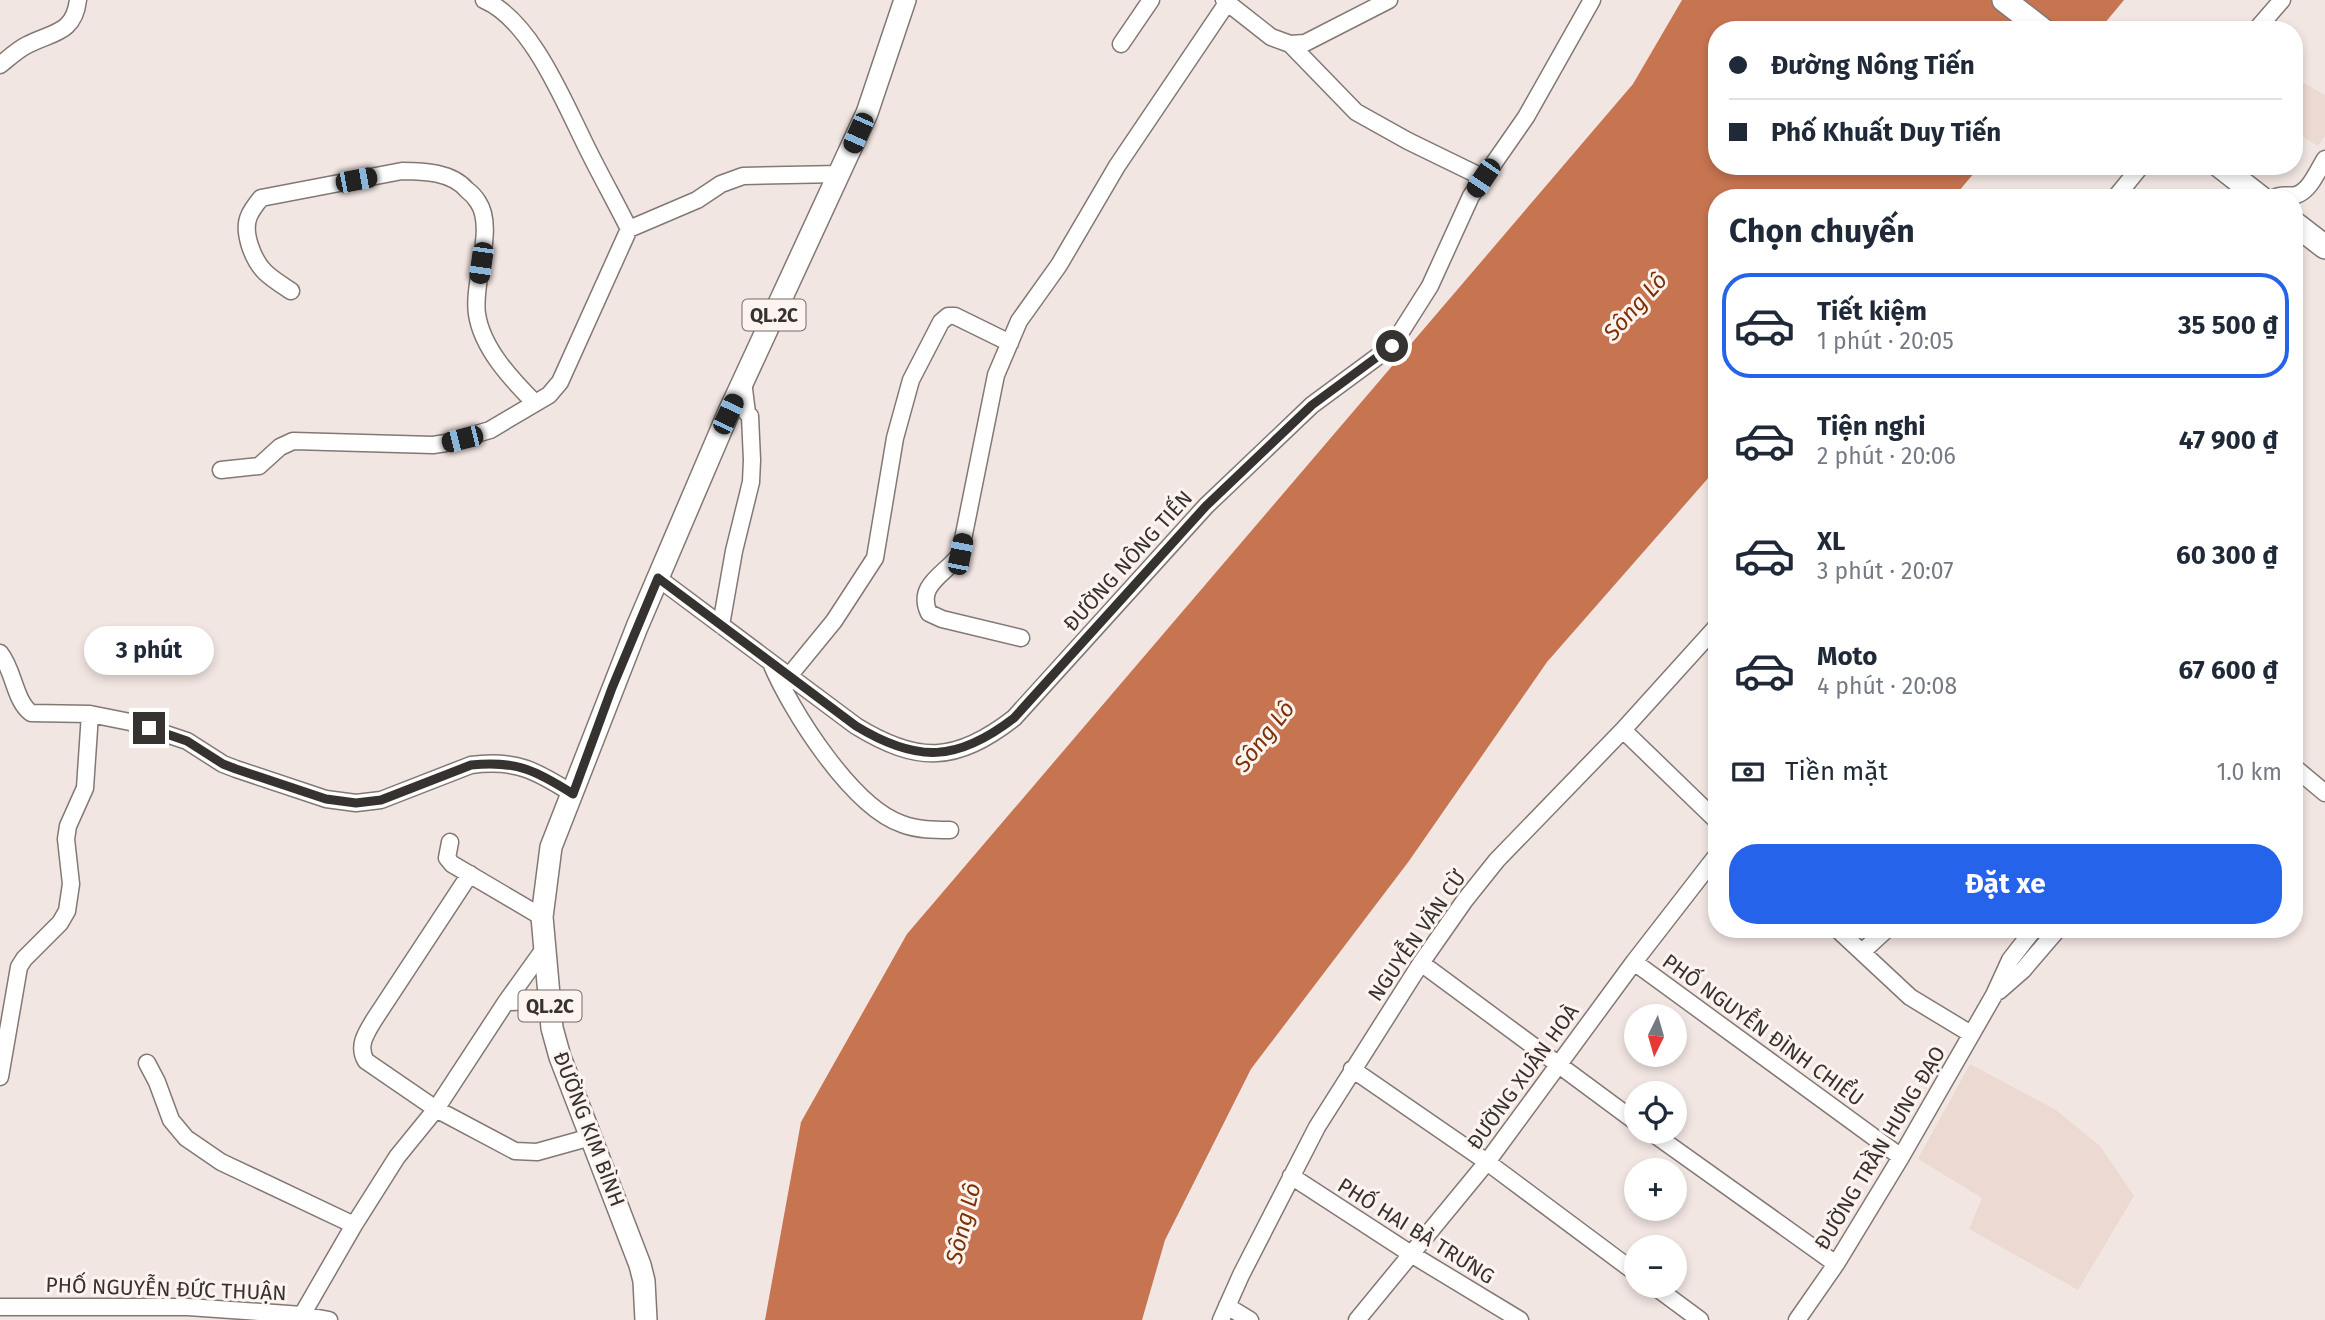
<!DOCTYPE html>
<html lang="vi">
<meta charset="utf-8">
<style>
:root{--surface:#fff;--page:#f6f6f7;--text:#1f2937;--muted:#747a83;--line:#e0e1e3;--accent:#2563eb}
body{margin:0;font-family:"Fira Sans",sans-serif;background:var(--page);color:var(--text);height:100vh;display:flex;flex-direction:column;font-size:26px;white-space:nowrap}
*{box-sizing:border-box;margin:0}
p{font-size:23px;color:var(--muted)}
.icon{flex:none;width:38px;height:38px;fill:none;stroke:currentColor;stroke-width:2;stroke-linecap:round;stroke-linejoin:round}
.map{position:relative;flex:1;overflow:hidden}
.details{position:absolute;left:1708px;top:189px;width:595px;height:749px;display:flex;flex-direction:column;background:var(--surface);border-radius:28px;box-shadow:0 4px 10px #0003}
.details>*{flex:none}
.hud{position:absolute;left:1708px;top:21px;width:595px;height:154px;border-radius:28px;box-shadow:0 4px 10px #0003;display:grid;align-content:center;height:154px;padding:0 21px;background:var(--surface)}
.needle{width:46px;rotate:185deg}
.buttons{position:absolute;left:1624px;top:1004px;display:grid;gap:14px}
.buttons a{display:grid;place-items:center;width:63px;height:63px;border-radius:50%;background:var(--surface);box-shadow:0 4px 10px #0003;font-size:35px}
.end{position:absolute;width:32px;height:32px;margin:-16px;border:9px solid #363230;background:#fff;box-shadow:0 0 0 4px #fff}
.from{border-radius:50%}
.bubble{position:absolute;height:49px;border-radius:24px;background:var(--surface);box-shadow:0 4px 10px #0003;font-size:23px;font-weight:700;line-height:49px;text-align:center}
.car{position:absolute;width:21px;height:42px;margin:-21px -10px;border-radius:9px;box-shadow:0 0 5px 2px #0007;background:linear-gradient(#222 24%,#8ab4d8 0 40%,#222 0 76%,#8ab4d8 0 86%,#222 0)}
.hud b{display:flex;align-items:center;gap:24px;height:66px;font-size:26px}
.hud b+b{border-top:2px solid var(--line)}
.hud i{width:18px;height:18px;background:var(--text)}
ul{padding:0;list-style:none}
li{display:flex;align-items:center;gap:21px;height:105px;margin:0 14px 10px;padding:0 7px;border:4px solid transparent;border-radius:28px}
li div{flex:1}
li b{display:block;font-size:26px}
li em{font-style:normal;font-weight:700}
li.on{border-color:var(--accent)}
li>.icon{width:63px;height:63px;stroke-width:1.5}
h2{padding:0 21px;font-size:32px;line-height:84px}
.pay{display:flex;align-items:center;gap:18px;height:77px;padding:0 21px;font-size:26px}
.pay p{margin-inline-start:auto}
.primary-button{display:flex;gap:14px;margin-top:auto;padding:14px 21px}
.primary-button a{flex:1;height:80px;border-radius:28px;background:var(--accent);color:#fff;font-size:28px;font-weight:700;line-height:80px;text-align:center}
.map>svg:first-child{display:block}
.built{fill:#ecd9d1}
.water{fill:#c77451}
.lines{fill:none;stroke-linecap:round;stroke-linejoin:round}
.minor-casing{stroke:#827874;stroke-width:19}
.major-casing{stroke:#827874;stroke-width:24}
.highway-casing{stroke:#827874;stroke-width:26}
.minor{stroke:#fff;stroke-width:16}
.major{stroke:#fff;stroke-width:21}
.highway{stroke:#fff;stroke-width:23}
.route{stroke:#363230;stroke-width:9}
.labels{text-anchor:middle;dominant-baseline:central;stroke-width:6;stroke-linejoin:round;paint-order:stroke}
.shield{fill:#fdf4f0;stroke:#726c6a;stroke-width:2}
.shield-label{font-size:19px;font-weight:bold;fill:#363230}
.street-label{font-size:21px;fill:#363230;stroke:#fdf4f0}
.water-label{font-size:23px;font-style:italic;fill:#7d3107;stroke:#fdf4f0}
</style>
<div class="map">
<svg width="2325" height="1320" viewBox="0 0 2325 1320">
<rect width="100%" height="100%" fill="#f2e6e2"/>
<path class="built" d="M2297,79L2325,95V136L2318,146L2294,131V84Z
M1970,1064L2056,1110L2100,1146L2134,1196L2078,1290L1969,1229L1982,1198L1918,1159Z"/>
<path class="water" d="M1682,0H2124L2099,30H1717V166H1980L1953,198H1717V468L1547,662L1409,861L1251,1069L1165,1240L1142,1320H765L801,1122L907,934L1633,84Z"/>
<g class="lines">
<defs>
<path id="minor" d="M484,0C533,21 566,107 589,152C602,178 616,203 629,229
M1224,0L1271,37L1290,44L1356,112L1408,141L1484,178
M2256,30L2282,0
M1121,44L1151,0
M1290,44L1305,43L1389,0
M0,65C9,58 17,50 27,45C52,32 74,34 78,0
M2115,198L2141,166
M2274,198C2282,193 2288,197 2296,195C2310,191 2318,170 2325,159
M291,291C282,285 272,279 265,272C253,260 242,232 249,216C252,209 257,203 261,198L402,171C424,171 452,172 467,190C471,193 475,197 478,202C496,228 472,282 477,314C482,348 511,379 535,403
M221,470L259,466L280,447L293,441L433,445L446,443L490,430L549,395L560,382L629,229L697,200L721,184L743,176L840,174
M658,578L856,726C918,764 956,763 1014,718L1206,506L1312,405L1392,346L1430,286L1471,196L1526,117L1592,0
M721,625L734,551L751,482L752,460L750,416L747,413L743,381
M1021,638L942,619L929,613C915,584 948,573 960,554L996,375L1019,321L1059,265L1117,166L1227,3
M0,653C14,670 14,700 31,713L90,714L130,722L187,741L223,764L236,769L326,799L356,803L381,800L471,765C516,759 537,771 573,794
M771,663C791,711 852,807 902,824C918,830 934,830 950,830
M789,676L834,621L875,558L895,438L911,380L941,322L948,316H955L1010,343
M1623,730L1717,821
M2294,767L2325,793
M450,842L447,858L452,864L542,917
M470,874L374,1020C366,1033 357,1046 366,1061L436,1109L515,1151L537,1152L591,1137
M1837,929L1910,997L1971,1034
M1862,952L1887,929
M1634,962L1901,1157
M1421,963L1636,1122
M1999,991L2023,970L2058,929
M506,1002L549,1001
M147,1063L157,1082L171,1120L186,1138L221,1162L354,1225
M1352,1069L1487,1162L1636,1273
M0,1077L19,967L24,959L60,923L67,911L71,884L66,839L68,826L85,788L90,714
M1651,1132L1836,1264
M1291,1176L1411,1254L1520,1320
M1654,1286L1700,1320
M1227,1306L1250,1320
M0,1307H188L302,1315L329,1320
M302,1315L354,1225L397,1157L436,1109L506,1002L544,949
M1221,1320L1241,1275L1317,1127L1421,963L1465,900L1497,860L1623,730L1717,626
M1357,1320L1487,1162L1634,962L1717,855
M1797,1320L1836,1264L1901,1157L1994,995L2010,960L2034,929"/>
<path id="major" d="M646,1320L644,1281L640,1265L560,1057L552,1028L542,917L551,847L637,627L728,414L867,113L905,0"/>
<path id="highway" d="M2004,0L2043,30
M2220,166L2261,198
M2294,223L2325,247"/>
</defs>
<use href="#minor" class="minor-casing"/>
<use href="#major" class="major-casing"/>
<use href="#highway" class="highway-casing"/>
<use href="#minor" class="minor"/>
<use href="#major" class="major"/>
<use href="#highway" class="highway"/>
</g>
<g class="lines">
<path class="route" d="M149,728L187,741L223,764L236,769L326,799L356,803L381,800L471,765C516,760 537,771 573,794L612,688L658,578L856,726C917,763 957,762 1014,718L1206,506L1312,405L1392,346"/>
</g>
<g class="labels">
<g class="shield">
<rect x="742.5" y="299.5" width="63" height="31" rx="5"/>
<rect x="518.5" y="990.5" width="63" height="31" rx="5"/>
</g>
<g class="shield-label">
<text x="774" y="315">QL.2C</text>
<text x="550" y="1006">QL.2C</text>
</g>
<g class="street-label">
<text transform="translate(1128 561) rotate(-48)">ĐƯỜNG NÔNG TIẾN</text>
<text transform="translate(1417 936) rotate(-55)">NGUYỄN VĂN CỪ</text>
<text transform="translate(1763 1030) rotate(36)">PHỐ NGUYỄN ĐÌNH CHIỂU</text>
<text transform="translate(1523 1077) rotate(-54)">ĐƯỜNG XUÂN HOÀ</text>
<text transform="translate(589 1129) rotate(69)">ĐƯỜNG KIM BÌNH</text>
<text transform="translate(1880 1148) rotate(-59)">ĐƯỜNG TRẦN HƯNG ĐẠO</text>
<text transform="translate(1416 1231) rotate(32)">PHỐ HAI BÀ TRƯNG</text>
<text transform="translate(166 1289) rotate(2)">PHỐ NGUYỄN ĐỨC THUẬN</text>
</g>
<g class="water-label">
<text transform="translate(1635 306) rotate(-48)">Sông Lô</text>
<text transform="translate(1264 736) rotate(-52)">Sông Lô</text>
<text transform="translate(963 1223) rotate(-76)">Sông Lô</text>
</g>
</g>
</svg>
<div class="buttons">
<a><svg class="needle" viewBox="-14 -14 28 28"><path d="M0-13l5 13h-10z" fill="#e53935"/><path d="M0 13l5-13h-10z" fill="#747a83"/></svg></a>
<a><svg class="icon" aria-label="locate" viewBox="0 0 24 24"><circle cx="12" cy="12" r="6"/><path d="M12 2v4M12 18v4M2 12h4M18 12h4"/></svg></a>
<a>+</a>
<a>−</a>
</div>
<i class="end from" style="left:1392px;top:346px"></i>
<i class="end" style="left:149px;top:728px"></i>
<div class="bubble" style="left:84px;top:626px;width:130px">3 phút</div>
<i class="car" style="left:858px;top:133px;rotate:204deg"></i>
<i class="car" style="left:1483px;top:178px;rotate:214deg"></i>
<i class="car" style="left:356px;top:180px;rotate:79deg"></i>
<i class="car" style="left:481px;top:263px;rotate:188deg"></i>
<i class="car" style="left:728px;top:414px;rotate:25deg"></i>
<i class="car" style="left:462px;top:439px;rotate:256deg"></i>
<i class="car" style="left:960px;top:554px;rotate:11deg"></i>
<div class="hud">
<b><i class="from"></i>Đường Nông Tiến</b>
<b><i></i>Phố Khuất Duy Tiến</b>
</div>
<section class="details">
<h2>Chọn chuyến</h2>
<ul>
<li class="on"><svg class="icon" aria-label="car" viewBox="0 0 24 24"><path d="M5 17H2v-5l4-1 3-4h7l3 4 3 1v5h-3M9 17h6M6 11h13"/><circle cx="7" cy="17" r="2"/><circle cx="17" cy="17" r="2"/></svg><div><b>Tiết kiệm</b><p>1 phút · 20:05</p></div><em>35 500 ₫</em></li>
<li><svg class="icon" aria-label="car" viewBox="0 0 24 24"><path d="M5 17H2v-5l4-1 3-4h7l3 4 3 1v5h-3M9 17h6M6 11h13"/><circle cx="7" cy="17" r="2"/><circle cx="17" cy="17" r="2"/></svg><div><b>Tiện nghi</b><p>2 phút · 20:06</p></div><em>47 900 ₫</em></li>
<li><svg class="icon" aria-label="car" viewBox="0 0 24 24"><path d="M5 17H2v-5l4-1 3-4h7l3 4 3 1v5h-3M9 17h6M6 11h13"/><circle cx="7" cy="17" r="2"/><circle cx="17" cy="17" r="2"/></svg><div><b>XL</b><p>3 phút · 20:07</p></div><em>60 300 ₫</em></li>
<li><svg class="icon" aria-label="car" viewBox="0 0 24 24"><path d="M5 17H2v-5l4-1 3-4h7l3 4 3 1v5h-3M9 17h6M6 11h13"/><circle cx="7" cy="17" r="2"/><circle cx="17" cy="17" r="2"/></svg><div><b>Moto</b><p>4 phút · 20:08</p></div><em>67 600 ₫</em></li>
</ul>
<div class="pay"><svg class="icon" aria-label="cash" viewBox="0 0 24 24"><path d="M3 7h18v10H3z"/><circle cx="12" cy="12" r="2"/></svg>Tiền mặt<p>1.0 km</p></div>
<div class="primary-button"><a>Đặt xe</a></div>
</section>
</div>
